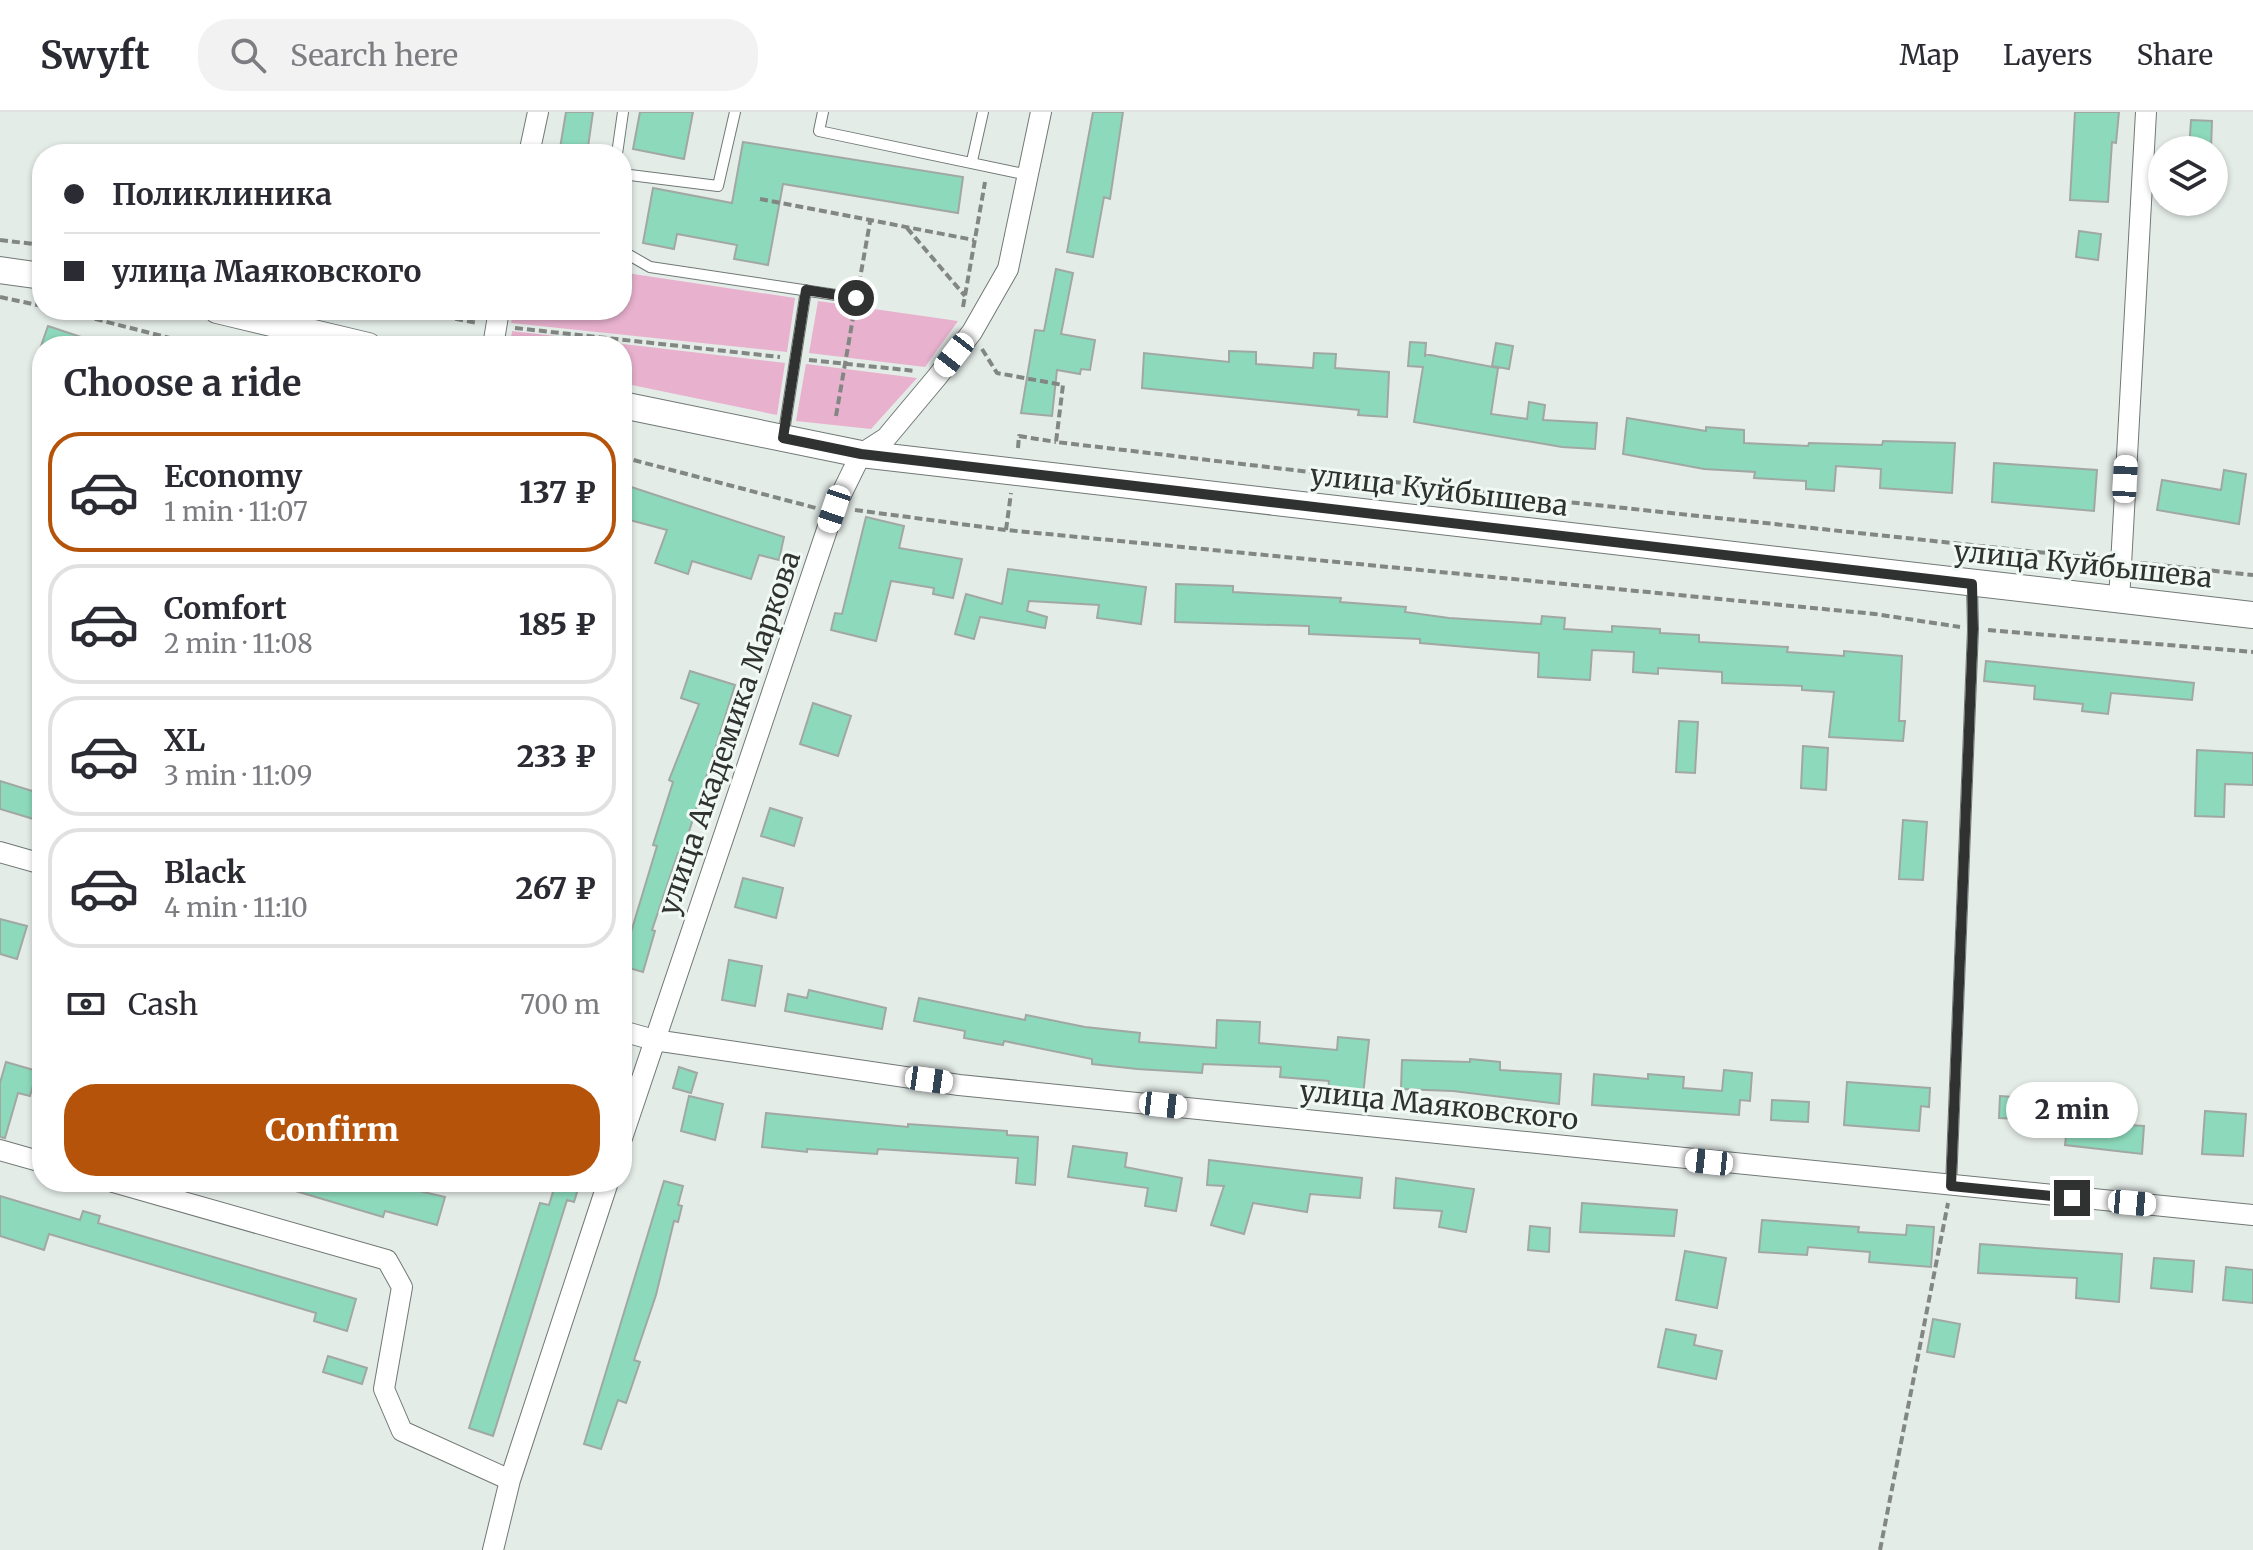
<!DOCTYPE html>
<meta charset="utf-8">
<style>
:root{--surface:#fff;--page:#f2f2f3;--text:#2b2b33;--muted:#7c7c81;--line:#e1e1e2;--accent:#b45309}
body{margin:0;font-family:Merriweather,serif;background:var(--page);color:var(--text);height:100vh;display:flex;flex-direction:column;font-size:30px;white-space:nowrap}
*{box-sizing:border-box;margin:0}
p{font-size:26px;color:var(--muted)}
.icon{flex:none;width:44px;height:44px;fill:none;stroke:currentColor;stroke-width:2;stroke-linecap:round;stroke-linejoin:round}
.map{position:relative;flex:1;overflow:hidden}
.panel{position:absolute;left:32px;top:224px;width:600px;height:856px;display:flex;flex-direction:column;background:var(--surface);border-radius:32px;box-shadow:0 2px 6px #0004}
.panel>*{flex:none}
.top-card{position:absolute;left:32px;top:32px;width:600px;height:176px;border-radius:32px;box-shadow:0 2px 6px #0004;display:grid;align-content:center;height:176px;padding:0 32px;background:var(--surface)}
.controls{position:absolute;left:2148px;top:24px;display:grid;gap:16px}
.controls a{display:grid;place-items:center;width:80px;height:80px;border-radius:50%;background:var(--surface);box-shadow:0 2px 6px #0004;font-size:40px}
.end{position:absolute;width:36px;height:36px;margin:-18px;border:10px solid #2f3230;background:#fff;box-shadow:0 0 0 4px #fff}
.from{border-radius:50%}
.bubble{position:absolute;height:56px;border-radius:28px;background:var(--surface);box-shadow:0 2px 6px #0004;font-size:26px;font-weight:800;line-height:56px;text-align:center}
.car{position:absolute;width:24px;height:48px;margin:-24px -12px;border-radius:10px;box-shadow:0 0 6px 2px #0007;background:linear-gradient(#fff 24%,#345 0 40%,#fff 0 76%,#345 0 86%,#fff 0)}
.top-card b{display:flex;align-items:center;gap:28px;height:76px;font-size:30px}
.top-card b+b{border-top:2px solid var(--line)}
.top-card i{width:20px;height:20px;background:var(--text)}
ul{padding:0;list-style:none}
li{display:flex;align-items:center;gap:24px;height:120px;margin:0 16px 12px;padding:0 16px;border:4px solid var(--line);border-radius:32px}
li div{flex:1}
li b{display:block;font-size:30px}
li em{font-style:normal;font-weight:800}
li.selected{border-color:var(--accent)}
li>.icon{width:72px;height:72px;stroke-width:1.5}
h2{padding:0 32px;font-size:36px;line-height:96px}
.pay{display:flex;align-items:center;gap:20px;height:88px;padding:0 32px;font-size:30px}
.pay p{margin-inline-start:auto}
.button{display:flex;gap:16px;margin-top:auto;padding:16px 32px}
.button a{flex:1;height:92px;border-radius:32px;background:var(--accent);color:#fff;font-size:32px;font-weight:800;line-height:92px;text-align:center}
header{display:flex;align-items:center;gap:48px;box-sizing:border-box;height:112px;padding:0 40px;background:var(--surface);border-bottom:2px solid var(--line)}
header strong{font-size:38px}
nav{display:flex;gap:44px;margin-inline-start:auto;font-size:28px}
.search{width:560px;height:72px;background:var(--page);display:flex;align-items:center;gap:20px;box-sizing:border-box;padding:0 28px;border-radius:32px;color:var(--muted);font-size:30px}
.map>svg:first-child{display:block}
.green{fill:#e8b1ce}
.building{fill:#8dd9bb;stroke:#a1a8a4;stroke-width:2}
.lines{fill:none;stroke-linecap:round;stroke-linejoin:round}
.service-casing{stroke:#717875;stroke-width:12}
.minor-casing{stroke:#717875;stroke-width:22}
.tertiary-casing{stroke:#717875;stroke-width:28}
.path{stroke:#828784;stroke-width:4;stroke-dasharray:8 4;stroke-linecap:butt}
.service{stroke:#fff;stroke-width:10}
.minor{stroke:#fff;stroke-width:20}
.tertiary{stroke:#fff;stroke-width:26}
.route{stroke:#2f3230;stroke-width:10}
.labels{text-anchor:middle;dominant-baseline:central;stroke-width:6;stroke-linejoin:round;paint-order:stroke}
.street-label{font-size:28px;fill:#2f3230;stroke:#f1f9f5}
</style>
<header>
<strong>Swyft</strong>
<div class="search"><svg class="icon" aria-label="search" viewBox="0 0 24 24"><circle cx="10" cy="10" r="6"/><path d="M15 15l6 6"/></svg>Search here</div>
<nav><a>Map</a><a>Layers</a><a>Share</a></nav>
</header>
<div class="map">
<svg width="2253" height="1438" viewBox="0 0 2253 1438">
<rect width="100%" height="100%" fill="#e4ece8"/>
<path class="green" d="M622,154L633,162L795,186L787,240L511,211L514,198H622Z
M818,189L958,209L925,255L809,241Z
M512,219L785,251L777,303L622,271V234H510Z
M806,252L917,266L871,317L796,309Z"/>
<path class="building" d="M566,0H593L587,42H559Z
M640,0H693L684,47L633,37Z
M1093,0H1123L1110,87L1104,85L1093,145L1067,140Z
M2075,0H2119L2116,31L2112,30L2108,90L2070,88Z
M2191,8L2212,9L2211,38H2189Z
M743,30L963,65L958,101L783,72L768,153L734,147L737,133L677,122L674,137L643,131L653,76L732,91Z
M2079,119L2101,122L2098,148L2076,145Z
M1056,157L1073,161L1061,222L1095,228L1090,258L1081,257L1080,262L1057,258L1052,304L1021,301L1035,218L1044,219Z
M48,214L99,231V234H41Z
M1410,230L1426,231L1425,245V242L1498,256L1491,302L1527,307L1529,290L1545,293L1543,308L1597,311L1595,337L1562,335L1414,310L1423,255L1408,254Z
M1496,231L1513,234L1509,257L1492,254Z
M1229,239L1256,240V252L1313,256L1314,241L1336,242L1335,256L1389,260L1387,305L1358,303L1359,298L1142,276L1144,241L1229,250Z
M1627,306L1706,319V315L1744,318V331L1808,334L1809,331L1882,333L1883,329L1955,331L1952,381L1880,376L1881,357L1836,354L1834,379L1806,377V369L1754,366L1755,360L1704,357L1623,342Z
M1994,351L2097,358L2094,399L1992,390Z
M2224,358L2246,362L2239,412L2157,398L2162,368L2221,378Z
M622,372L784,425L779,448L759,443L751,467L692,449L688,462L655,451L667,418L622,406Z
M866,405L904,414L899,436L962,447L953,486L933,482L934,476L891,469L876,529L831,518L835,501L842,502Z
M1008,457L1146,475L1141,512L1097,506L1099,493L1029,489L1027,499L1047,505L1045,516L980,505L974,527L955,522L966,482L1002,492Z
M1176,472L1233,474V480L1341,486L1340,490L1406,495L1405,500L1449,506L1541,512L1542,504L1565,506L1564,517L1612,520V514L1660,517V521L1699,523V530L1788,535L1787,540L1844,544V539L1902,544L1899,609H1905L1903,629L1829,625L1834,580L1802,578V574L1722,571V560L1658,556V562L1633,560L1634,540L1592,538L1590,568L1538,565L1539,541L1420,531V527L1309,522V514L1175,510Z
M1986,549L2194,571L2192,588L2111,581L2108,602L2082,599L2083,592L2034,587L2035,574L1984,569Z
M690,559L735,573L682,742L678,741L652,818L655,819L643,860L622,854V850L657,734L653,733L673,670L669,668L699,592L681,586Z
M813,591L851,604L838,644L800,632Z
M1679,609L1698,610L1695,661L1676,660Z
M1803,634L1828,636L1826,678L1801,676Z
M2197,638L2253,641V673L2225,672L2224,705L2195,704Z
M0,669L42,682V702L37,708L0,697Z
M770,696L802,706L794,734L761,724Z
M1903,708L1927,710L1923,768L1899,767Z
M743,766L783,776L776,806L735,795Z
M0,807L27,814L17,847L0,842Z
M729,848L762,854L755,894L722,888Z
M809,878L886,896L882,917L785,899L788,882L807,886Z
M919,886L1025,908L1026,903L1085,915L1140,921L1139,930L1216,936L1217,908L1260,910L1259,931L1337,938L1338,925L1369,928L1363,983L1328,979L1329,969L1280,965L1281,955L1203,952L1202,961L1137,957L1092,952V947L1004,929L1003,933L964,926L965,919L914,909Z
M1470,947L1500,950V958L1561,962L1559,992L1453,979L1401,977L1402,948L1470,950Z
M6,950L37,959L30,984L18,981L5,1026L0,1025V971Z
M679,955L697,961L691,981L673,976Z
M1724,958L1752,961L1750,989L1740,988L1739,1003L1592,993L1594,962L1648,967V962L1684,965L1683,976L1722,979Z
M1847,970L1930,976L1929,995L1921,994L1919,1019L1844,1013Z
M689,984L723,992L715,1028L681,1019Z
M2000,984L2039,987L2038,1008L1999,1006Z
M1772,988L1809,990L1808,1010L1771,1008Z
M2069,998L2115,1003L2114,1012L2144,1014L2142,1042L2065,1033Z
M2205,999L2246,1002L2243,1044L2202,1042Z
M766,1001L908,1015V1012L1007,1019V1023L1038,1025L1035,1073L1016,1071L1018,1046L878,1037L877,1042L807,1037V1040L762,1035Z
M1073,1034L1127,1041L1125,1055L1182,1066L1176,1099L1145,1094L1148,1076L1068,1065Z
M1209,1048L1362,1066L1360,1086L1310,1082L1307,1100L1253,1091L1244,1122L1211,1113L1224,1074L1207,1073Z
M1396,1066L1474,1077L1466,1120L1439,1115L1442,1099L1394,1096Z
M664,1069L683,1074L678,1093L682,1094L678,1110L674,1109L656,1183L634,1248L640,1250L626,1291L618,1288L601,1337L584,1332Z
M283,1070H381L445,1085L437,1113L385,1099L383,1105L282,1075Z
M556,1070L579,1074L574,1090L567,1088L493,1324L469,1316L540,1091L549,1093Z
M0,1084L80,1108L83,1099L100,1104L98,1111L356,1187L347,1219L314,1209L316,1201L49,1122L44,1138L0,1124Z
M1582,1091L1677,1098L1674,1124L1580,1120Z
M1762,1108L1859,1115L1858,1120L1906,1123L1907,1113L1934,1115L1931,1155L1869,1150L1870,1140L1808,1135L1807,1143L1759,1140Z
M1530,1114L1550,1116L1549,1140L1528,1138Z
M1980,1132L2122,1142L2119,1190L2076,1186L2077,1166L1978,1161Z
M1685,1139L1726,1146L1717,1196L1676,1188Z
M2154,1146L2194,1149L2192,1180L2151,1176Z
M2226,1155L2253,1158V1191L2223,1188Z
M1933,1207L1960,1212L1954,1245L1927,1240Z
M1666,1217L1696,1223L1694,1233L1722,1239L1716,1267L1658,1255Z
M328,1244L367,1256L362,1272L323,1260Z"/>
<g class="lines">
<defs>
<path id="service" d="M823,0L819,19L1028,63
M617,42L623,0
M972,49L983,0
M622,62L718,74L735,0
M622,139L650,155L856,186
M783,326L806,178
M1951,1074L1973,517L1972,473"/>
<path id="minor" d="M529,42L538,0
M493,234L499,198
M2119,489L2146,0
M0,740L42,752
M622,919L654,928L959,973L2253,1103
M622,1026L834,397L861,342L886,326L937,265L972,220L1008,157L1041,0
M0,1038L42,1050
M113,1070L387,1148L402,1175L384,1277L402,1319L510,1368
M493,1438L510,1368L608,1070"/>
<path id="tertiary" d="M0,158L42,164
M217,198L368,234
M622,293L861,342L2253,503"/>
</defs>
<use href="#service" class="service-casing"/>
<use href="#minor" class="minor-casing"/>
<use href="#tertiary" class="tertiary-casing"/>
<path class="path" d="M760,87L974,128
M907,116L965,184
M0,128L42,133
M859,172L870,110
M0,185L42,194
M963,195L985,70
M60,198L201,234
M408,198L478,211
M515,216L780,245
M982,237L997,261L1063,273L1056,330L1530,386L2103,447
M809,248L916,259
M836,304L854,200
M1018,336L1019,324L1056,330
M622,345L816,396
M855,398L1006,418L1875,502L1960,515
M1006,418L1011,381
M2140,451L2253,463
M1988,518L2253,540
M1880,1438L1948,1091"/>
<use href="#service" class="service"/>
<use href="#minor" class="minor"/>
<use href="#tertiary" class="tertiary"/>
</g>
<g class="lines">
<path class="route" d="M856,186L806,178L783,326L861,342L1972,472L1973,517L1951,1074L2072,1086"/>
</g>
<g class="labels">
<g class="street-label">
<text transform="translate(1439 378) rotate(7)">улица Куйбышева</text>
<text transform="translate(2083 452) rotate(6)">улица Куйбышева</text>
<text transform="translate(729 621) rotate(-71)">улица Академика Маркова</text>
<text transform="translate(1439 993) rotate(6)">улица Маяковского</text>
</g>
</g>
</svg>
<div class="controls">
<a><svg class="icon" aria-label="layers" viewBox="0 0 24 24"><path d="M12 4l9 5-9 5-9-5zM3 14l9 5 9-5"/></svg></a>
</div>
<i class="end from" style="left:856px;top:186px"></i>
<i class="end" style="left:2072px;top:1086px"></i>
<div class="bubble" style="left:2006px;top:970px;width:132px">2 min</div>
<i class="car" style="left:954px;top:243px;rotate:218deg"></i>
<i class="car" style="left:2125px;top:367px;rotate:3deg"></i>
<i class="car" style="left:834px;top:397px;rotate:199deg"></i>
<i class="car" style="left:929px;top:968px;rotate:98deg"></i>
<i class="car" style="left:1163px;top:993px;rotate:96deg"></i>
<i class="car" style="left:1709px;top:1050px;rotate:276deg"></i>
<i class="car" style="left:2132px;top:1091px;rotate:95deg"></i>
<div class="top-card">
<b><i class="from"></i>Поликлиника</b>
<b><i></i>улица Маяковского</b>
</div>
<section class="panel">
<h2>Choose a ride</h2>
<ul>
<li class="selected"><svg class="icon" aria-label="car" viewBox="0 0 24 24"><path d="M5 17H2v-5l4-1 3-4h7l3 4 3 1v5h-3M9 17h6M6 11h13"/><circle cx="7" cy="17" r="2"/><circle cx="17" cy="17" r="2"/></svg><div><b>Economy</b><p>1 min · 11:07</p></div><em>137 ₽</em></li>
<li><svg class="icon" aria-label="car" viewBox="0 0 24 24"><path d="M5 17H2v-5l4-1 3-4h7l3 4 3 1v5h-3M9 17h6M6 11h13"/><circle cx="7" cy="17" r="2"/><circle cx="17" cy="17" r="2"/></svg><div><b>Comfort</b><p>2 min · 11:08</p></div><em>185 ₽</em></li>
<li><svg class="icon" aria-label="car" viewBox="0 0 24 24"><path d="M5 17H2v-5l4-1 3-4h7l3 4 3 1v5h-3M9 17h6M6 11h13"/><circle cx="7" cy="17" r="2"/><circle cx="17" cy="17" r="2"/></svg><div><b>XL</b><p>3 min · 11:09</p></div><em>233 ₽</em></li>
<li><svg class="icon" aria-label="car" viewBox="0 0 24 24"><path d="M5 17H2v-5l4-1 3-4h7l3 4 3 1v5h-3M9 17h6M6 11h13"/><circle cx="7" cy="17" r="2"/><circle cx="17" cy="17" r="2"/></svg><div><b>Black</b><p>4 min · 11:10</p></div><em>267 ₽</em></li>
</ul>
<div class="pay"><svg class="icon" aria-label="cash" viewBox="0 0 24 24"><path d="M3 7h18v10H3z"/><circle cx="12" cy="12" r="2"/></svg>Cash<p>700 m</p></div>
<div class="button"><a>Confirm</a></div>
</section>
</div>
